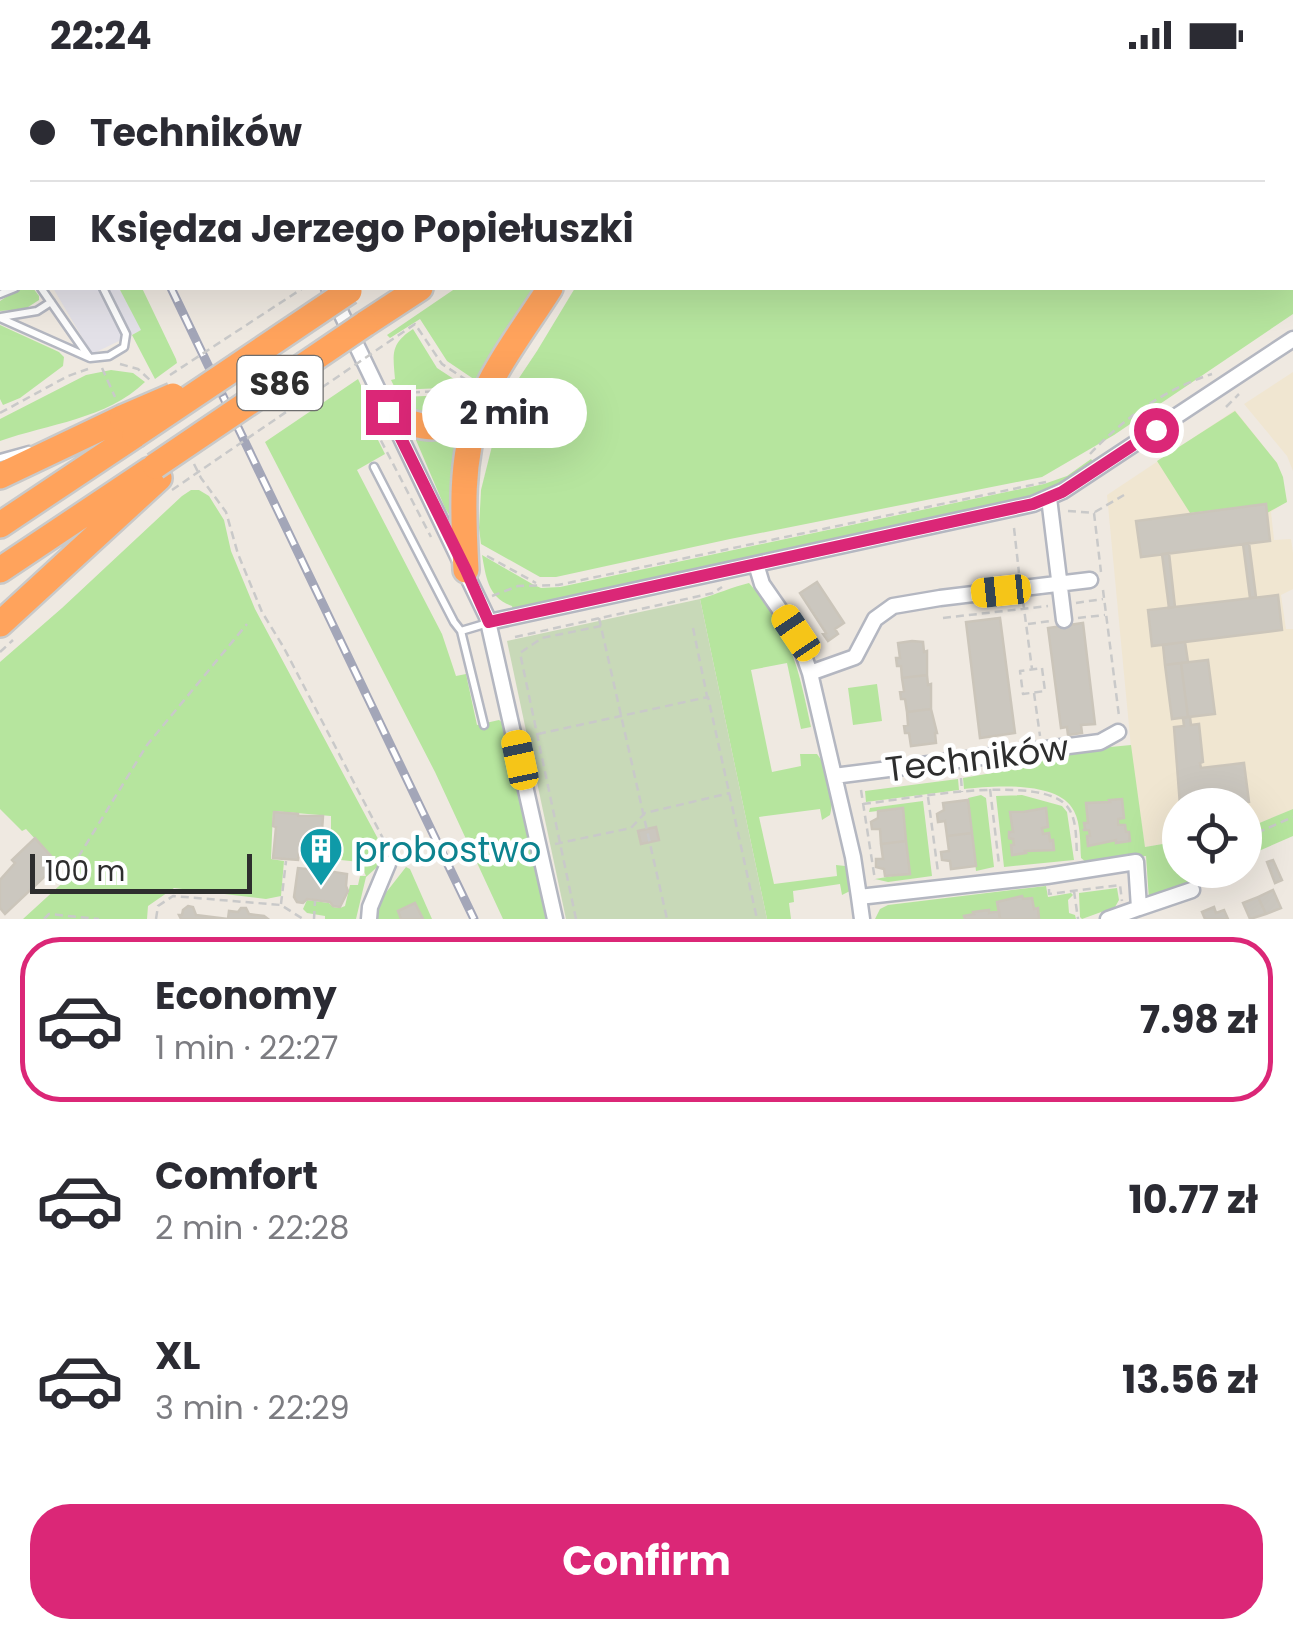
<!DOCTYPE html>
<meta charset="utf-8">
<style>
:root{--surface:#fff;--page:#f2f2f3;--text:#2b2b33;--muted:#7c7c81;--line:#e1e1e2;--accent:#db2777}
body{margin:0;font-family:Poppins,sans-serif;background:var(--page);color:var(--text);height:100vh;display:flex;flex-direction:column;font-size:38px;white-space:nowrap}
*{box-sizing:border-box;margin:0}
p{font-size:32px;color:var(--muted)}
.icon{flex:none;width:55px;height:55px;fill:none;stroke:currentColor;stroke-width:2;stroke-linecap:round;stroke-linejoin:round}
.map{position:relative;height:849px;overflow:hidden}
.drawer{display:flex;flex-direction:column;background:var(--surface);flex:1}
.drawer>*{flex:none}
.top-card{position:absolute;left:0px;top:0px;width:1295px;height:220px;box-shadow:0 10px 40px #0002;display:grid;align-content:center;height:220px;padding:0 30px;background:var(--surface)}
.buttons{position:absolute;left:1162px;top:718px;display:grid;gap:20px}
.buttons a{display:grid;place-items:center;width:100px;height:100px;border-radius:50%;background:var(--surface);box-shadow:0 10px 40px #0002;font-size:50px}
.scale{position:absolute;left:30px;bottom:25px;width:222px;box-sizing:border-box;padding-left:10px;border:5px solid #2e2e2e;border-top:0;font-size:28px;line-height:35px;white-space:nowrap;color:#2e2e2e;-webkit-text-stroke:8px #fff;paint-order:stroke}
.end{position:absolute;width:45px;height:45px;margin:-22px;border:12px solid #db2777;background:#fff;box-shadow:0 0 0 5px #fff}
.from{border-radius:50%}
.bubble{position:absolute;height:70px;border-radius:35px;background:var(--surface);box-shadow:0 10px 40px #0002;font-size:32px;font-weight:700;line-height:70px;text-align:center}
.car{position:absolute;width:30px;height:60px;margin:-30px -15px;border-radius:12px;box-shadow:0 0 8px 2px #0007;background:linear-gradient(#f5c518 24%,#345 0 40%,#f5c518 0 76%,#345 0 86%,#f5c518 0)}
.top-card b{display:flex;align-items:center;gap:35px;height:95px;font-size:38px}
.top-card b+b{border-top:2px solid var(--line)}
.top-card i{width:25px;height:25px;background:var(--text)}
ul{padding:18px 0 0;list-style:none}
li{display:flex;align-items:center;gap:30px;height:165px;margin:0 20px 15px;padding:0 10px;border:5px solid transparent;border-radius:40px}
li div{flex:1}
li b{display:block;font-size:38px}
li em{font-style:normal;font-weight:700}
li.selected{border-color:var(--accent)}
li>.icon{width:90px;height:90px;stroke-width:1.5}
.primary-button{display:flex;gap:20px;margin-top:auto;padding:20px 30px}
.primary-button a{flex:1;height:115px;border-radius:40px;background:var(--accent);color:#fff;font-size:40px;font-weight:700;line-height:115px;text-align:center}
.status{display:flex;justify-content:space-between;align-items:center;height:70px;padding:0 50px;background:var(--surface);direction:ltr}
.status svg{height:28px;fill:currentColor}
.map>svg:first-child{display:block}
.industrial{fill:#e3e1e8}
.education{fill:#f0e6d1}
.green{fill:#b6e59e}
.cemetery{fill:#c8d9b8}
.building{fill:#cbc7bf;stroke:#cbc5ba;stroke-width:2.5}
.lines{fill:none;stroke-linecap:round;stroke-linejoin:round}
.lane-casing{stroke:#b4b7c1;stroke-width:11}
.street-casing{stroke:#b4b7c1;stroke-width:19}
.highway-casing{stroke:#c9c9c9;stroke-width:30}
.path{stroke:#c9c9c9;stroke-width:2.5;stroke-dasharray:8 5;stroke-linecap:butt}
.lane{stroke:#fff;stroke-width:6}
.street{stroke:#fff;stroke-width:14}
.highway{stroke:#ffa35c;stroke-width:25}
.rail-casing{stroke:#a3a6b8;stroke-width:9}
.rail{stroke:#fff;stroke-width:5;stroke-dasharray:15;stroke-linecap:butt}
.highway-bridge-casing{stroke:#c9c9c9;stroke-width:30;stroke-linecap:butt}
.path-bridge{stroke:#c9c9c9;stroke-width:2.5;stroke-dasharray:8 5;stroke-linecap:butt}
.highway-bridge{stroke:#ffa35c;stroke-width:25}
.route{stroke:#db2777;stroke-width:12}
.labels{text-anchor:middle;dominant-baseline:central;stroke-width:9;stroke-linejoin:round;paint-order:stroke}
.shield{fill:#fff;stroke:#6d6d6d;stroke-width:2.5}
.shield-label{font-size:32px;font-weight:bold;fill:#2e2e2e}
.street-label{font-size:35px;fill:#2e2e2e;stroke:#fff}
.culture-label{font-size:35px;fill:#0d838f;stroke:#fff;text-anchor:start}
</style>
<div class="status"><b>22:24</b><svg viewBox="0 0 49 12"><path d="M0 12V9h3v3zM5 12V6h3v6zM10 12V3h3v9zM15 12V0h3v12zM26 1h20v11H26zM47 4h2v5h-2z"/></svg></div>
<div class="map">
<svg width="1293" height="849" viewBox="0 0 1293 849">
<rect width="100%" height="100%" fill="#efe9e1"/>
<path class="industrial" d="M53,218H119L142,260L92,284Z"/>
<path class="education" d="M1293,302V401L1287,386L1244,334Z
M1235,340L1277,393L1287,431L1271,442L1274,470L1291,469L1293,483V519L1281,525L1286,559H1293V739L1245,759V735H1180V771L1145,777L1132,688L1107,425Z"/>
<path class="green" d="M817,0H1293V244L1114,365L1042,407L730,469L556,507H540L481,474L479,458L481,420L503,332L537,281L575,218H1292V2H813Z
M20,218H33L39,226V230L25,239L0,241V231Z
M119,218H142L176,289L177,293L155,309L132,265L141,260Z
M456,218H541L481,314L447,291L420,249L390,268L387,265Z
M0,255L59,282L64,287L63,296L20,328L3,335L0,329Z
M413,259L437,298L466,317L396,320L391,310L395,309C393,284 390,274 413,259Z
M111,300L133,303L145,312C107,349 48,354 0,371V349L86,305Z
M358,309L374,343L367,348L385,384L357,400L442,564L456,606L466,604L477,655L499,650L504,654L547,849H503L435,702L265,372Z
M476,324L461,343L410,347L400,327Z
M1235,341L1277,393L1283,407L1287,432L1267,443L1266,434L1190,443L1157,391Z
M464,356L453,451L445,438L413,363Z
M1091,389L1094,393L1060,414L1031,427L513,540L512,536C488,528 486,507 482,485L534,515L541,518L560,517L1044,414L1067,406Z
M191,420H199L209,426L224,450L231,481L255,539L384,780V791L366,807L356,849H325V846L307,843L303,839L307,830L329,833L333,837L340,838L345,836L350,815H358L360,806H366L360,792L331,789V746L273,741L271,789L284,791L281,826L266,829L174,818L148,836L147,849H23L82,795L58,794L26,759L22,761L0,739V592L62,538L182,426Z
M749,513C790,559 799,599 811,657L801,659L787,593L751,600L772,702L801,696L800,684H817C828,697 835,728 830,745L822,750L820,739L759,747L774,814L837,806L836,795L845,796L850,801L852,820L842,825L840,814L793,821L794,832L789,833L791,849H767L700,529C717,524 732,517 749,513Z
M877,614L882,651L853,655L848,618Z
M1131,675L1145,777L1180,771V800H1217L1149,830L1146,786L1086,792L1081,788C1080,774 1081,754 1074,741C1059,710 992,716 964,719L963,708L1038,695V684Z
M958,709L959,720L866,732L865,721Z
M981,725L986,728L994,797L976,801L968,728Z
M1022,725L1062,736L1067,742L1074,790L1004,797L996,726Z
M923,731L932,806L888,812L875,809L910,803L903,738L869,742L870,738Z
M1293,739V766L1245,787V759Z
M406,797L410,799L432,849H423L415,833L401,849H373L377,834Z
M1046,816L1048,827L1071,823L1073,825L1068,830L1069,843L1075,845L1076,849H875L880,839L888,835Z
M1117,818L1119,830L1115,837L1082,849L1080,847L1079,823Z"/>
<path class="cemetery" d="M700,529L767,849H566L507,571Z"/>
<path class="building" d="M1266,434L1270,471L1141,487L1136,451Z
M1249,473L1256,527L1250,528L1243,474Z
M1169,483L1175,537L1169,538L1162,484Z
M817,512L844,553L835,559L838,564L828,571L823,564L826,563L800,523Z
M1278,525L1282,560L1152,576L1148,540Z
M1000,548L1015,663L980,668L966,552Z
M1083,553L1095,654L1081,655L1082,663L1068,665L1067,657L1061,658L1048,558Z
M912,571L923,572L924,582L927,581V605L902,608L901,596H897L896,588H900L898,573Z
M1185,572L1188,592L1165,595L1163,575Z
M1208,590L1215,644L1188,647L1181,593Z
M1181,593L1188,647L1172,649L1165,595Z
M927,605L928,615L931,614V639L907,642L905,629H901L900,622L904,621L902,608Z
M931,639L937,663H935L936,673L911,676L909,663H905L904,656L908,655L907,642Z
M1190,647L1191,655L1199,654L1203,692L1200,693L1201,698L1244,693L1249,732L1220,735H1180L1174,657L1184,656L1183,648Z
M1122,729L1124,748L1118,749V755H1125L1126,762H1129L1130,771L1116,773V770L1088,776L1087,766H1090L1089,760H1083L1085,759L1084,753H1088L1086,733L1110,732L1109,730Z
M968,730L972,763L947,766L945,751L938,752L937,744L944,740L943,733Z
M903,738L906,771L881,774L880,759H872L871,752L878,748V741Z
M1046,738L1048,757L1042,758L1043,764L1049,763L1050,771L1053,770L1054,780L1025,781L1026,783L1012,785L1011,775H1014L1013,769L1008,768H1009V762H1013L1010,742H1023Z
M274,742L298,744V746H323L322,761H328L326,776L300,773L298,790L273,788L276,757L273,756Z
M656,757L659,770L641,774L638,761Z
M972,763L976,796L951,799L950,791L942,790L941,782L949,781L947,766Z
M35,768L58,794L5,844L0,838V810L15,793L12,790Z
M906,771L910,804L885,806L884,799L876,797V789H883L881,774Z
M1273,790L1282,810L1275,813L1267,792Z
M323,797L327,801L347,804L346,816L348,821L340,837L333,836L330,832L307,829L303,833L297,832L294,827L298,798L317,800Z
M1273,820L1281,838L1266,844L1258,827Z
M1022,826L1023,829L1032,828L1034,839L1038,838L1039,849H1000L997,832Z
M1258,827L1266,844L1250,849L1243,833Z
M415,833L423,849H401L398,841Z
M188,836L193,837L196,845L228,849H181L179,845H182L183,840Z
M1214,837L1216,843L1224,840L1228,849H1205L1202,842Z
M241,838H246L249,844L264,846L268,849H228L229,841L238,842Z
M989,840V843L999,841L1000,849H965L964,846L974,844L973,842Z"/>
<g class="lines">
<defs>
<path id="lane" d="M182,0L184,2
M285,0L287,2
M0,11L2,16
M0,28L2,26
M0,79L2,78
M0,119L2,123
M0,195L2,199
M41,218L89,287
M0,224L15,218
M1,247L37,241L51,232
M0,248L90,288L109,286L124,277L126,264L103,218
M0,388L29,380
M374,397L454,552L461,561L484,655
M461,561L488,553"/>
<path id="street" d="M328,0L329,2
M535,2L538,0
M329,218L487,547L555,849
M1049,428L1064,550
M756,494L762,514L796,563L810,603L853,787L859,827L1047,806L1136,792L1139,838L1108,849
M489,552L973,447L1033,434L1063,421L1293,269
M810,603L855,587L875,549L893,536L940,528L1090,510
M834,706L1100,672L1118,662
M859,827L862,849
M1139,838L1192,820
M369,849L370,837L388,794"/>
<path id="highway" d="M629,2L632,0
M675,2L678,0
M737,2L741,0
M365,254L420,218
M388,342C424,363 444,362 478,338
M0,406L122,348
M0,455L135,365
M0,500L150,400
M466,500C463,445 460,391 479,338C492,300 528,253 550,218
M0,554L159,408"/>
</defs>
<use href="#lane" class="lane-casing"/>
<use href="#street" class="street-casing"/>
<use href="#highway" class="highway-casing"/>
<path class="path" d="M505,2L509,0
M803,2L806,0
M387,273L415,254L442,294L468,311
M120,294L138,299L151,311
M102,298L115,327
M399,323L466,320
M1226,337L1239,324
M0,343L68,306L88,299
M375,359L431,467
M1090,384C1124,348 1165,319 1212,304
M194,394L201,408L226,442L238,484L262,542L284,578L388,778
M1068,441L1094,443L1101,502
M1095,442L1124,425
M1014,458L1019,503
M487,486L536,513
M1103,520L1119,646
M492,526L518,516L558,515L1046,412
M1023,531L1032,599
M1076,533L1103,529
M599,548L667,849
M943,548L1048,536
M1078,548L1105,545
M1028,554L1050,551
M693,558L707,626
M515,567L713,523L722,517
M0,582L13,570
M1042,598L1045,621L1023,624L1020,601Z
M1034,623L1040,666
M538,664L708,627L757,849
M961,708L962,722
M990,719L999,794
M861,720L875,810
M928,727L938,802
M863,734C902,730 1046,701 1069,739C1077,751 1076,771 1077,785
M1245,768L1293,747
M555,774L631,758L645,743L730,723
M1168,789L1180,787
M62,807L74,794L147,675L247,554
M1049,819V824L1120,815L1122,831
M1074,821L1078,849
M281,834L286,791
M44,849L49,844L99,849
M156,849L158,836L173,826L281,835L303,849
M314,849L315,831
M576,849L520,583L542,568L601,556"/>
<use href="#lane" class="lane"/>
<use href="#street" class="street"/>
<use href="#highway" class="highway"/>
<defs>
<path id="rail" d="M55,0L56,2
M171,218L474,849"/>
</defs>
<use href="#rail" class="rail-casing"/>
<use href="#rail" class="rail"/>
<defs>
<path id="highway-bridge" d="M122,348L173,326
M135,365L349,221
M155,396L365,254"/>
</defs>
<use href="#highway-bridge" class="highway-bridge-casing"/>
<path class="path-bridge" d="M170,305L303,218
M172,420L387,273"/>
<use href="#highway-bridge" class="highway-bridge"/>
</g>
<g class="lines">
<path class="route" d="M388,342L466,500L489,552L1033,434L1062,422L1156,360"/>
</g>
<defs>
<symbol id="building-pin" viewBox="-11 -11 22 30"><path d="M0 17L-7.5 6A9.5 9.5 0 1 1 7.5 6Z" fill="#0f9aa8" stroke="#fff"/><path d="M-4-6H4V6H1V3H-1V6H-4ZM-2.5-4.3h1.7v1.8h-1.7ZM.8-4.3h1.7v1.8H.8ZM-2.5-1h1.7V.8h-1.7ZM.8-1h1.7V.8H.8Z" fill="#fff"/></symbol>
</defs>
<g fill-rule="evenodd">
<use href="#building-pin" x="296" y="754" width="50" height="68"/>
</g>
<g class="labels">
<rect class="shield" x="237.5" y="286" width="85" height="54" rx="8"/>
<g class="shield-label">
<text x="280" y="313">S86</text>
</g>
<g class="street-label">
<text transform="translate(977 688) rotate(-7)">Techników</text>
</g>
<g class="culture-label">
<text x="354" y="779">probostwo</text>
</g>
</g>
</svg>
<div class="buttons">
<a><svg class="icon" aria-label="locate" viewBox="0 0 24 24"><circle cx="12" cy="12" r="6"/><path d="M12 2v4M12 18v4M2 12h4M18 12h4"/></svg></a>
</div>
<div class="scale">100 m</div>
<i class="end from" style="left:1156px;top:360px"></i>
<i class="end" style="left:388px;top:342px"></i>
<div class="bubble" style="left:422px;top:308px;width:165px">2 min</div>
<i class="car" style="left:1001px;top:521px;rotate:264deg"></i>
<i class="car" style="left:796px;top:563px;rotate:326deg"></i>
<i class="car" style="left:520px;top:690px;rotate:348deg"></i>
<div class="top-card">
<b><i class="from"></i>Techników</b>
<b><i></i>Księdza Jerzego Popiełuszki</b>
</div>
</div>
<section class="drawer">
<ul>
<li class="selected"><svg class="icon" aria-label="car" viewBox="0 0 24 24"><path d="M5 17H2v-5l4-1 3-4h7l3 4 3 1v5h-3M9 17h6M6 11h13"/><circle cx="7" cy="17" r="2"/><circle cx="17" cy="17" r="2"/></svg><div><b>Economy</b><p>1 min · 22:27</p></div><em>7.98 zł</em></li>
<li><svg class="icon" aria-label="car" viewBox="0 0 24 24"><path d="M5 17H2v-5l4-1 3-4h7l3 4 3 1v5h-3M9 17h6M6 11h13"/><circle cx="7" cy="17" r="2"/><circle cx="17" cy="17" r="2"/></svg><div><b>Comfort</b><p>2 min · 22:28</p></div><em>10.77 zł</em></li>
<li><svg class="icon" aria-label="car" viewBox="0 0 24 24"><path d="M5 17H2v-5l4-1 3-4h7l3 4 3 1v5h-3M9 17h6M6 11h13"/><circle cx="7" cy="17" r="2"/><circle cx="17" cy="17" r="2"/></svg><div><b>XL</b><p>3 min · 22:29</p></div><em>13.56 zł</em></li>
</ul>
<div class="primary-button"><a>Confirm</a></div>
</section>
